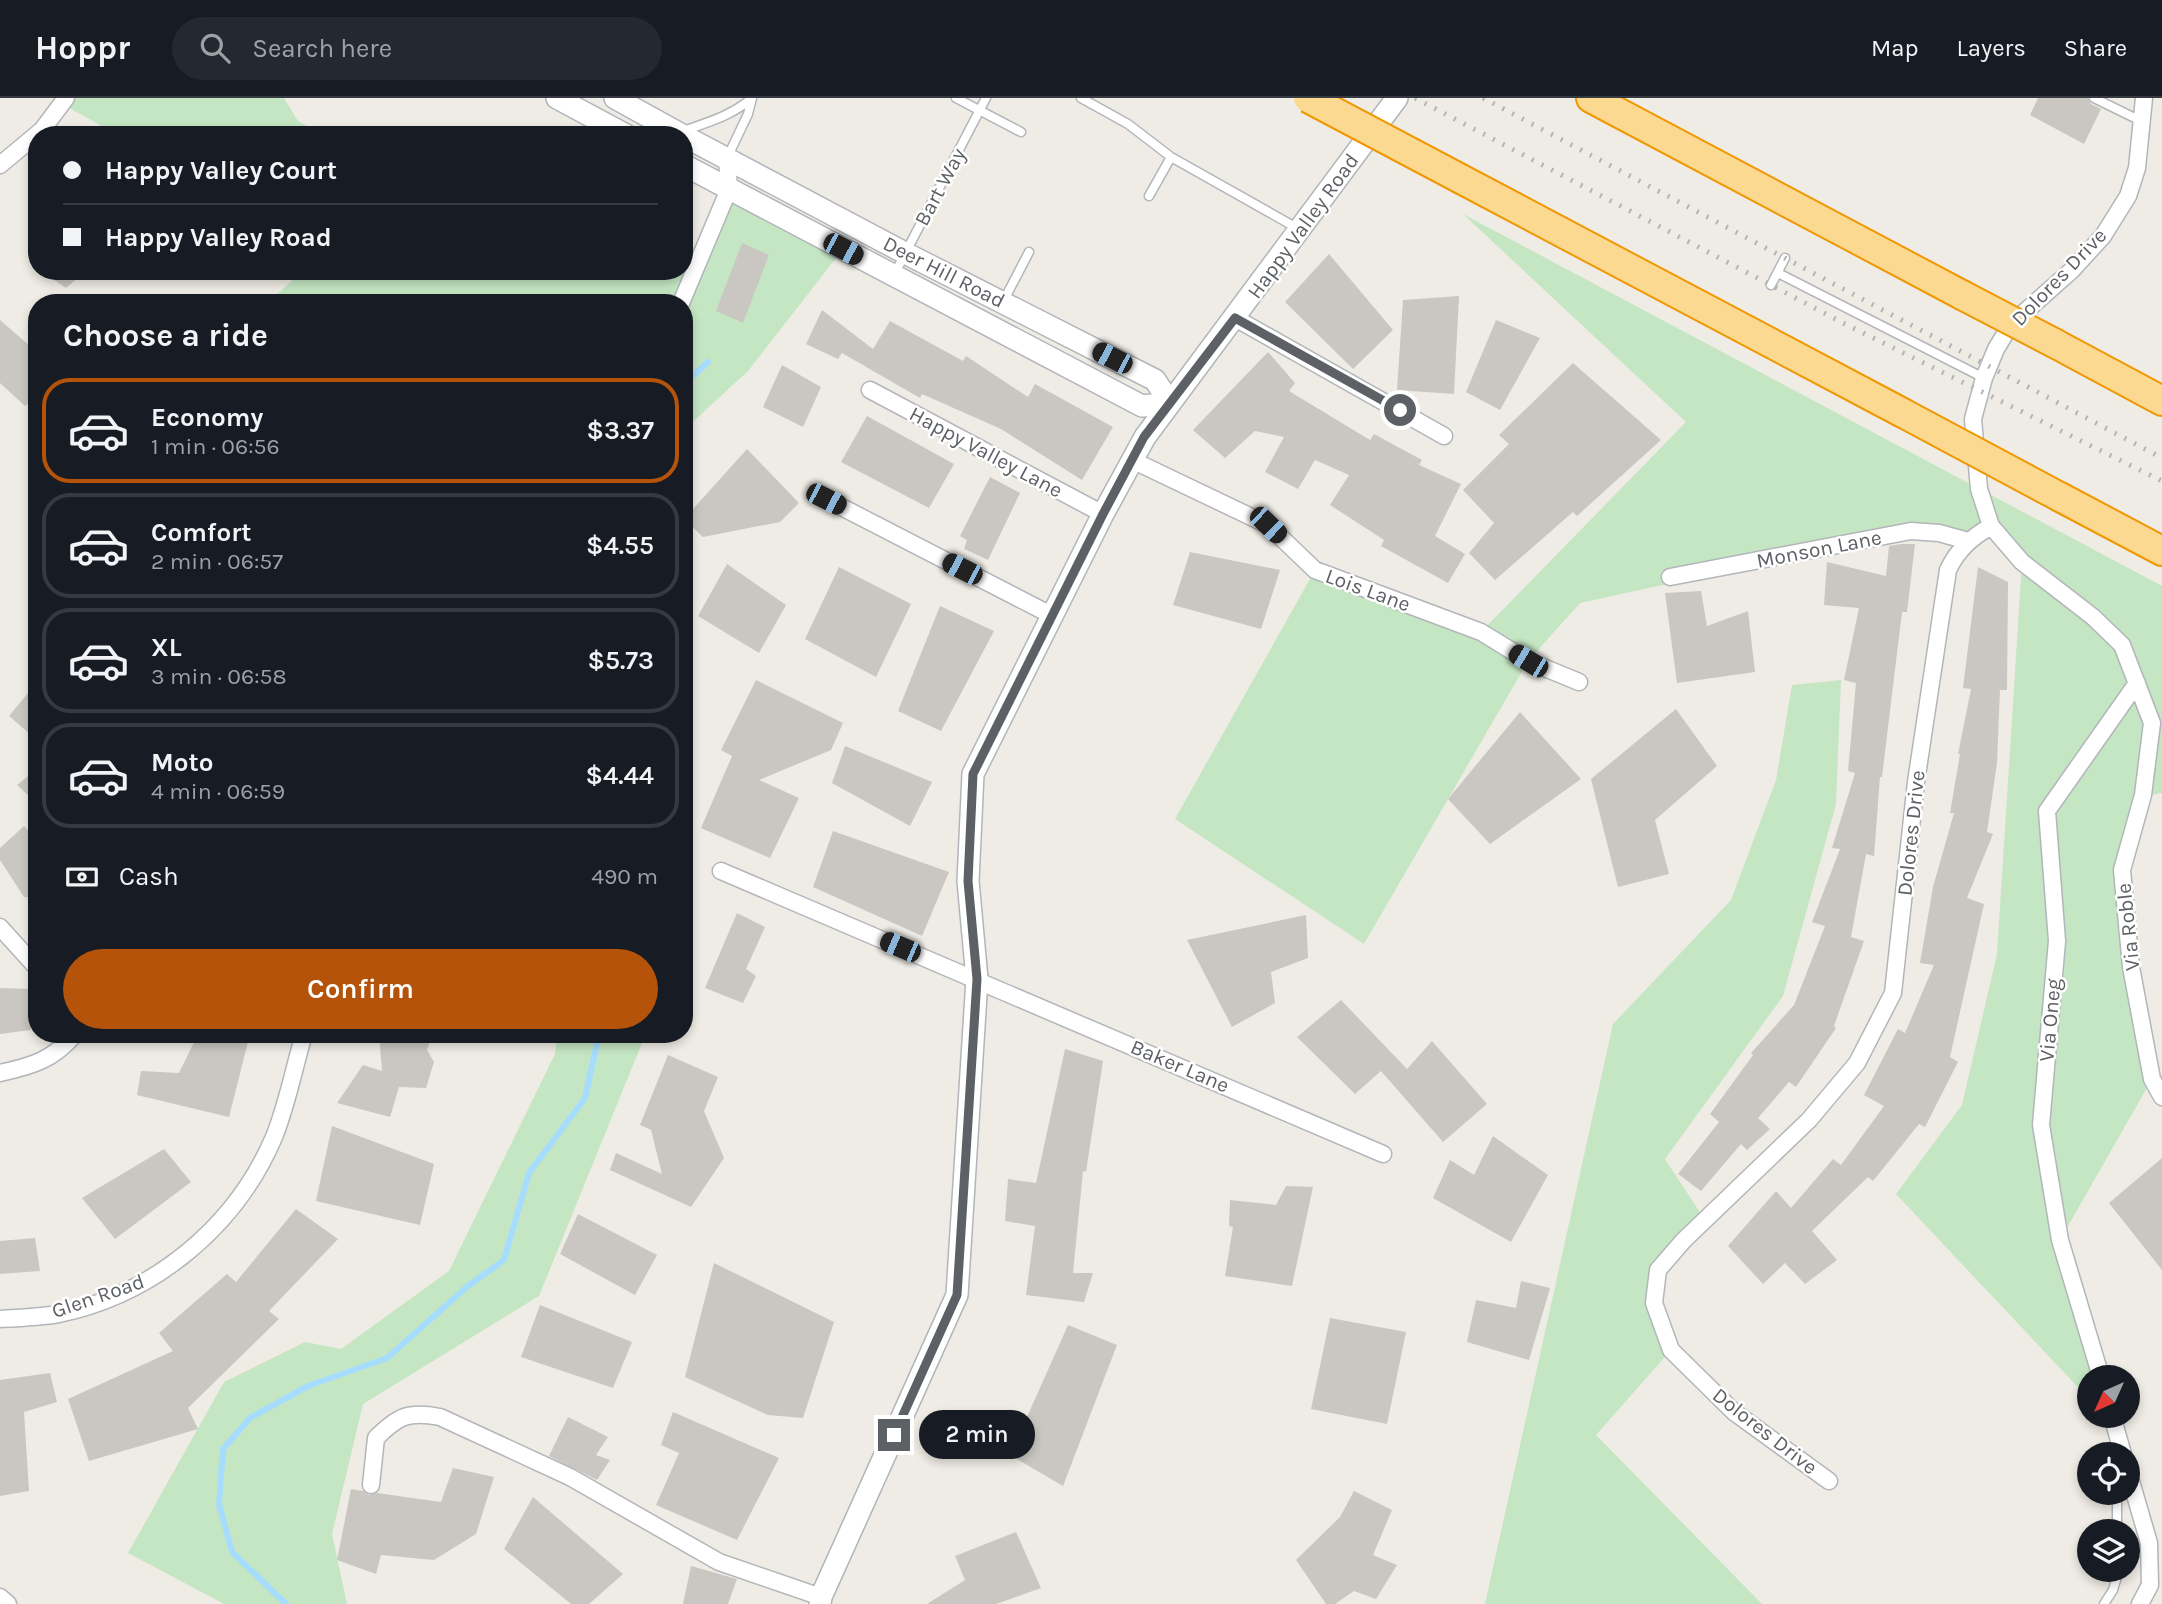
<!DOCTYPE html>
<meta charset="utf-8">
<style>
:root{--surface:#171b24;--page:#242831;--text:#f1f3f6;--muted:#9ea1a6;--line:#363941;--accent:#b45309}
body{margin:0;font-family:Karla,sans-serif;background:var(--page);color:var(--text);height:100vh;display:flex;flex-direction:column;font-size:26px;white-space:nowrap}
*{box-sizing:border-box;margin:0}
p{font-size:23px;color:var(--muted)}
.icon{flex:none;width:38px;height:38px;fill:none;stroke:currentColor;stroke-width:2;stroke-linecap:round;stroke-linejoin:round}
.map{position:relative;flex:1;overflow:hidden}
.drawer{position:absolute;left:28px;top:196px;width:665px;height:749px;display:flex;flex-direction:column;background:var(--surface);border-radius:28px;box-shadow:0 4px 10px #0003}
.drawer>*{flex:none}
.hud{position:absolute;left:28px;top:28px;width:665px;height:154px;border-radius:28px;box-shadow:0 4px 10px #0003;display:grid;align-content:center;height:154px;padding:0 35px;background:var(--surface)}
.needle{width:46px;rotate:225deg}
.controls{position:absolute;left:2077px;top:1267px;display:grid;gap:14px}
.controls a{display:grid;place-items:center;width:63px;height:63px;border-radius:50%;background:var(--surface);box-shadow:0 4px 10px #0003;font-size:35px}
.end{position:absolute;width:32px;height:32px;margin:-16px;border:9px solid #5d6165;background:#fff;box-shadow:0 0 0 4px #fff}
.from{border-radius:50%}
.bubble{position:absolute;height:49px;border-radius:24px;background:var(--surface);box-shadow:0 4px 10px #0003;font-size:23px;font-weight:600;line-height:49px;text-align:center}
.car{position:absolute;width:21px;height:42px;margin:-21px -10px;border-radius:9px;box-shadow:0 0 5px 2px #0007;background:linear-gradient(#222 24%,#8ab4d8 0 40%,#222 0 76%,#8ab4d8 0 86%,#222 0)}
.hud b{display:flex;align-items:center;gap:24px;height:66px;font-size:26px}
.hud b+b{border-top:2px solid var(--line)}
.hud i{width:18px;height:18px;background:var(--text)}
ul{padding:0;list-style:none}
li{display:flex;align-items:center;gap:21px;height:105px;margin:0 14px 10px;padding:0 21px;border:4px solid var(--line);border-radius:28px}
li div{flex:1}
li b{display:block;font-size:26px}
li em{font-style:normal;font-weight:600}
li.current{border-color:var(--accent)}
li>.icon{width:63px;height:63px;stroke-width:1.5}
h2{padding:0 35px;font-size:32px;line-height:84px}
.pay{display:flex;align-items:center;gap:18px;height:77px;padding:0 35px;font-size:26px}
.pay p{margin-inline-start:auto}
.button{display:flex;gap:14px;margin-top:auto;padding:14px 35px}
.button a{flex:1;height:80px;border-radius:42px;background:var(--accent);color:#fff;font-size:28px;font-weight:600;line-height:80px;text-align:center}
header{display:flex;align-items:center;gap:42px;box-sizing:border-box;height:98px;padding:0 35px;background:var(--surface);border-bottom:2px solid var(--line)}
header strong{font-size:33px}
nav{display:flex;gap:38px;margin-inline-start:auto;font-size:24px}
.search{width:490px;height:63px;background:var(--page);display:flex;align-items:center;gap:18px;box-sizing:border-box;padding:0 24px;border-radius:38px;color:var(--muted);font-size:26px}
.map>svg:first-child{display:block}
.green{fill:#c4e6c2}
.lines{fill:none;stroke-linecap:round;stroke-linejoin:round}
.stream{stroke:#a6ddfe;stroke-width:6}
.building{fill:#cac7c2}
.lane-casing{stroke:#b2b6ba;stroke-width:11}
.street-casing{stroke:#b2b6ba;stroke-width:19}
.secondary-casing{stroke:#b1b5ba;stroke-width:24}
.highway-casing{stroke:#f09804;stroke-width:32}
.lane{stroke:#fff;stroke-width:8}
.street{stroke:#fff;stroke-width:16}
.secondary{stroke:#fff;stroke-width:21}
.highway{stroke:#fbd990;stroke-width:28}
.rail{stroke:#b3b4b5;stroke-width:5;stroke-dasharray:2 9;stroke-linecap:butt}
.highway-bridge-casing{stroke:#f09804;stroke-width:32;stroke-linecap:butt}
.highway-bridge{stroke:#fbd990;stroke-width:28}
.route{stroke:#5d6165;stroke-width:9}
.labels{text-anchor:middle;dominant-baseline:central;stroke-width:5;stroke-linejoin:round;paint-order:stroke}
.street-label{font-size:21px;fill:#5d6165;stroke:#fff}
</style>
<header>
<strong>Hoppr</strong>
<div class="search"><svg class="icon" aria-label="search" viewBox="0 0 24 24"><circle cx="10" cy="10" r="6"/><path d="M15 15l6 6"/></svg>Search here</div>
<nav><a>Map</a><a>Layers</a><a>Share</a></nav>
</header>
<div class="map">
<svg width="2162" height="1506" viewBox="0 0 2162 1506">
<rect width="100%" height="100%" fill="#efece5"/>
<path class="green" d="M67,0H284L298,23L323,37H118L62,6Z
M729,91L843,151L748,273L684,332V205H268L302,173H684V160L699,163Z
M1463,116L2162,488V695L2143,698L2122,772L2152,981L2060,1142L2101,1279H2090L2089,1301L1896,1096L1962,1007L1997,856L2022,464L1986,431L1964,445L1911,433L1580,505L1528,563L1364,846L1175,721L1315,472L1481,534L1686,324Z
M1841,582L1836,706L1783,898L1665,1061L1705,1122L1658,1172L1654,1205L1671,1252L1596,1337L1762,1506H1485L1613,926L1731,802L1776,682L1792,587Z
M557,936H643L642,945L539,1198L363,1306L332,1436L347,1506H224L128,1455L224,1284L305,1244L341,1251L449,1173L555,956Z"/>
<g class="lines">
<path class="stream" d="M684,286L708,264
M286,1506L232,1454L219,1406L223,1351L250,1320L308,1288L387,1260L468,1188L504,1162L529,1075L585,1000L599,936"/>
</g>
<path class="building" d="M2038,0H2088L2091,6L2101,11L2084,46L2030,17Z
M742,145L769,157L743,225L716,213Z
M1329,156L1393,232L1353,271L1285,204Z
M41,173H86L66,190Z
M1459,198L1454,296L1397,292L1403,202Z
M822,212L873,251L890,223L963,263L966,258L1028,299L1035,286L1113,329L1082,382L1001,331L922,296L920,300L842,255L838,261L806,246Z
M0,222L37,254V299L25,308L0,285Z
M1496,222L1540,240L1500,312L1466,294Z
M1268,254L1295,285L1289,293L1370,342L1374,336L1422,362L1419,367L1461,386L1435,438L1465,456L1448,485L1381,448L1384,442L1330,407L1349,377L1315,362L1298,391L1265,374L1284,339L1255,333L1225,360L1193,332Z
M1573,265L1661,342L1577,418L1573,414L1495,482L1469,455L1494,425L1463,392L1509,346L1499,337Z
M782,267L821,289L803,329L763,309Z
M867,318L954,366L929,410L841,364Z
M747,351L799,405L780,424L703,439L684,421Z
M990,379L1020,395L988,462L964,451L967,442L960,438Z
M1901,446H1915L1907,514H1902L1882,679H1880L1874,758L1866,756L1851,839L1864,843L1834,928L1836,930L1796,989L1789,984L1758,1020L1770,1031L1747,1052L1741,1046L1701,1093L1678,1076L1719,1024L1710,1016L1753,957L1751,955L1794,907L1825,828L1812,824L1840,751L1832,750L1855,675L1848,673L1856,585L1844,582L1859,510L1824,507L1827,464L1886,478L1889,448Z
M1190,454L1280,472L1261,531L1173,507Z
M727,466L786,507L759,555L698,518Z
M839,469L911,506L876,579L805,541Z
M1978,469L2008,484L2007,592H2000L1997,665L1987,734L1993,736L1967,800L1984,806L1950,959L1958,964L1925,1029L1919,1026L1873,1083L1868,1079L1812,1133L1837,1162L1805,1186L1785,1165L1763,1186L1728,1148L1776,1093L1791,1110L1833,1061L1841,1067L1884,1008L1864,997L1898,931L1905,935L1934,867L1920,865L1933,789L1954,715H1950L1960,656H1958L1971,591L1963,590Z
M1701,493L1707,528L1748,513L1755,574L1677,585L1665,495Z
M940,508L994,533L941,633L898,613Z
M756,582L843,625L831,652L759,682L799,700L770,760L701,730L732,658L721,652Z
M37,584V642L9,618Z
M1676,611L1717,668L1655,722L1669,776L1618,789L1591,681Z
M1520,614L1581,681L1490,746L1448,701Z
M845,648L932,684L910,728L832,685Z
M37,671V705L17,687Z
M24,728L37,743V800L24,799L0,762V750Z
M833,733L949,774L922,838L813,789Z
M737,815L765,829L746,871L756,878L743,905L705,890Z
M1306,817L1308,860L1271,874L1275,905L1232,929L1187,842Z
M0,890L33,891L31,932L0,936Z
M1341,902L1407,971L1432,943L1487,1006L1443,1044L1381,973L1355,996L1297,939Z
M198,936H250L229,1019L137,997L141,973L179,975Z
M379,936H433L427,952L434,964L426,990L399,989L390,1019L337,1005L363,967L382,973Z
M1065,951L1103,963L1086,1074L1083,1073L1073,1175H1093L1084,1204L1026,1197L1035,1128L1005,1123L1008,1081L1036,1085Z
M668,957L718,979L704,1013L724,1060L691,1109L610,1072L616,1055L662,1076L651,1032L640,1027Z
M332,1028L434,1066L420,1127L316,1103Z
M1493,1038L1548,1077L1511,1144L1433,1100L1450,1062L1474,1077Z
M164,1051L191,1084L115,1141L82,1100Z
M2162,1060V1172L2109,1105Z
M1286,1088L1313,1089L1292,1188L1225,1178L1233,1129L1229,1128L1230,1102L1276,1107Z
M296,1111L338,1141L269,1213L279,1221L188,1310L198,1331L89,1363L68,1301L173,1253L159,1235L227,1176L236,1184Z
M578,1116L657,1157L635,1197L560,1156Z
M35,1140L40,1173L0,1176V1143Z
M714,1165L834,1224L803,1320L768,1317L685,1279Z
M1521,1183L1550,1190L1529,1262L1467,1244L1476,1202L1516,1210Z
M540,1207L632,1244L613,1290L521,1259Z
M1330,1220L1406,1234L1387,1326L1311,1311Z
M1068,1227L1117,1247L1063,1388L1010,1357Z
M50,1275L57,1304L24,1314L29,1393L0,1398V1282Z
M673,1314L779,1360L737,1442L656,1407L679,1355L661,1347Z
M568,1319L608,1339L596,1357L610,1362L597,1382L549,1358Z
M453,1370L494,1379L476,1436L434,1462L381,1457L376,1476L337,1462L351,1391L363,1393L369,1397L377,1395L441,1404Z
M1354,1393L1392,1412L1373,1457L1397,1467L1376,1501L1354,1493L1335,1506H1326L1296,1462L1340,1419Z
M533,1399L623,1476L589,1506H571L504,1451Z
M1016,1434L1041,1490L996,1506H927L965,1482L955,1458Z
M691,1468L737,1481L728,1506H683Z"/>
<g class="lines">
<defs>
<path id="lane" d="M956,0L1021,34
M1081,0L1128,26L1171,59L1297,130
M2094,0L2141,23
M683,33C709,24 731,18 752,0
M728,58L748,16L752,0
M1149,98L1171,59
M1778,175L1984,280
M894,177L986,0
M1771,187L1785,160
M1003,204L1029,154
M2117,1433V1395
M2104,1506L2113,1492L2119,1472"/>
<path id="street" d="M2144,0L2137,70L2128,98L2103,138L2071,173L2011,226L1996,251L1984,280L1973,321L1979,391L1991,428L2022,464L2093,519L2122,547L2152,625L2143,697L2122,772L2131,869L2152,981L2162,999
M0,67L42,32L66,0
M681,205L729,91L727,60
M1235,220L1444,338
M870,292L1103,416
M1132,362L1268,427L1315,472L1481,534L1528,563L1579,584
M826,401L1053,518
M1670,479L1911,433L1939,435L1968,443
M721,773L1383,1056
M0,829L37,870
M0,975C32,968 53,962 75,936
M0,1221C19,1220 40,1219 59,1216C155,1196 236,1128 274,1039C287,1007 294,970 304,936
M2101,1279L2060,1142L2041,1027L2057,843L2047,713L2137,585
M2112,1318L2123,1356
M2128,1373L2149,1445L2150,1487L2140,1506
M1829,1383L1734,1314L1671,1252L1654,1205L1658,1172L1683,1143L1809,1022L1857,965L1893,895L1916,684L1948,472C1958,451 1971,440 1991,428
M371,1387L376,1340C398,1318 408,1313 440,1319L570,1379L719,1464L821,1499
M0,1499L8,1506"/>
<path id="secondary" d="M557,0L626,37
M615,0L682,37
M684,38L905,155L1155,282L1170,305
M684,67L1142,308L1170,305
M820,1506L821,1499L957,1197L977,881L968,783L973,676L1103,416L1145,339L1397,0"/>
<path id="highway" d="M1591,0L1962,197
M1461,81L1901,314
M2056,246L2162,303
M2060,399L2162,453"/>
</defs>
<use href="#lane" class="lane-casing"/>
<use href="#street" class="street-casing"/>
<use href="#secondary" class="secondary-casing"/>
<use href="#highway" class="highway-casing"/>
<use href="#lane" class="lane"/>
<use href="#street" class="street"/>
<use href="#secondary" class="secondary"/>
<use href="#highway" class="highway"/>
<path class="rail" d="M1415,0L1845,226L2162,383
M1483,0L2162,360"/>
<defs>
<path id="highway-bridge" d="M1308,0L1461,81
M1962,197L2056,246
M1901,314L2060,399"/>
</defs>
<use href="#highway-bridge" class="highway-bridge-casing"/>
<use href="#highway-bridge" class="highway-bridge"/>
</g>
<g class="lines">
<path class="route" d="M894,1337L957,1197L977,881L968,783L973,676L1103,416L1144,339L1235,220L1400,312"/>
</g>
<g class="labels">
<g class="street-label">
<text transform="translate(940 89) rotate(-62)">Bart Way</text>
<text transform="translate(1303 128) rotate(-54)">Happy Valley Road</text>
<text transform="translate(944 174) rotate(27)">Deer Hill Road</text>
<text transform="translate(2059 179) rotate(-46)">Dolores Drive</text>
<text transform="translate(986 354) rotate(28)">Happy Valley Lane</text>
<text transform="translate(1819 451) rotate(-11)">Monson Lane</text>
<text transform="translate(1368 492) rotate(20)">Lois Lane</text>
<text transform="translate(1911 735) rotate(-84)">Dolores Drive</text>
<text transform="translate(2128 829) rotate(-96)">Via Roble</text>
<text transform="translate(2050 922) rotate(-85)">Via Oneg</text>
<text transform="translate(1180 968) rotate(23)">Baker Lane</text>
<text transform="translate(98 1198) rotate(-19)">Glen Road</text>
<text transform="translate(1765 1333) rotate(38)">Dolores Drive</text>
</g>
</g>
</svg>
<div class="controls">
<a><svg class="needle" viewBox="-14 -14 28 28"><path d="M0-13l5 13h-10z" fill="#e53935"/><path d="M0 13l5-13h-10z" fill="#9ea1a6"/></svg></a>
<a><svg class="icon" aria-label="locate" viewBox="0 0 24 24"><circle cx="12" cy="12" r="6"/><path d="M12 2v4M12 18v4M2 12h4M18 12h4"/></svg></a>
<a><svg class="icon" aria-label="layers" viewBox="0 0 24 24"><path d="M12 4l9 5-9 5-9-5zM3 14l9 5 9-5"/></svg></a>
</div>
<i class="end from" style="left:1400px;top:312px"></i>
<i class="end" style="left:894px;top:1337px"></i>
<div class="bubble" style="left:919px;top:1312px;width:116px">2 min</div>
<i class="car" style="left:843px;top:151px;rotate:118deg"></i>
<i class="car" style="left:1112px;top:260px;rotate:297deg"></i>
<i class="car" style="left:826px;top:401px;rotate:117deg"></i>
<i class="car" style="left:1268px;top:427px;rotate:134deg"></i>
<i class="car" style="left:962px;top:471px;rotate:297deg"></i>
<i class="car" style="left:1528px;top:563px;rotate:301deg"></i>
<i class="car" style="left:900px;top:849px;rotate:293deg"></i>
<div class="hud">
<b><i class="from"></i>Happy Valley Court</b>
<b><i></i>Happy Valley Road</b>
</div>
<section class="drawer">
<h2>Choose a ride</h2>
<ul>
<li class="current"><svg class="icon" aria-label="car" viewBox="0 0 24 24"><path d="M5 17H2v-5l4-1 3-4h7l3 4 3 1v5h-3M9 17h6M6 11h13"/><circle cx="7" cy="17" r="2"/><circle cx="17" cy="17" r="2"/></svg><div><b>Economy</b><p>1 min · 06:56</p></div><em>$3.37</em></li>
<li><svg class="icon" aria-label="car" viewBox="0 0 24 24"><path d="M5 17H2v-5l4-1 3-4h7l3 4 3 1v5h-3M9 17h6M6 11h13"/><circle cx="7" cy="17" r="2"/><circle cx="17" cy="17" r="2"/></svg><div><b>Comfort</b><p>2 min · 06:57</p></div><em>$4.55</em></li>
<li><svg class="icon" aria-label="car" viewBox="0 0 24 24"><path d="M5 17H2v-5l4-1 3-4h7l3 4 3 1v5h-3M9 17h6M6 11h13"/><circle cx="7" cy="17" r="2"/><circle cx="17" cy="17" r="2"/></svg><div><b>XL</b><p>3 min · 06:58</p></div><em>$5.73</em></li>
<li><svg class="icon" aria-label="car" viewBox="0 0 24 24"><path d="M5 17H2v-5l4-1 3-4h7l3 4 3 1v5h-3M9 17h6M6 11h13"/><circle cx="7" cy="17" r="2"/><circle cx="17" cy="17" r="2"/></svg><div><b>Moto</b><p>4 min · 06:59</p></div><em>$4.44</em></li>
</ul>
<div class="pay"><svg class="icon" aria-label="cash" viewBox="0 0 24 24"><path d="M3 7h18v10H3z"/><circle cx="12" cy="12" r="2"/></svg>Cash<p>490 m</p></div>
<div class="button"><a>Confirm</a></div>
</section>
</div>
